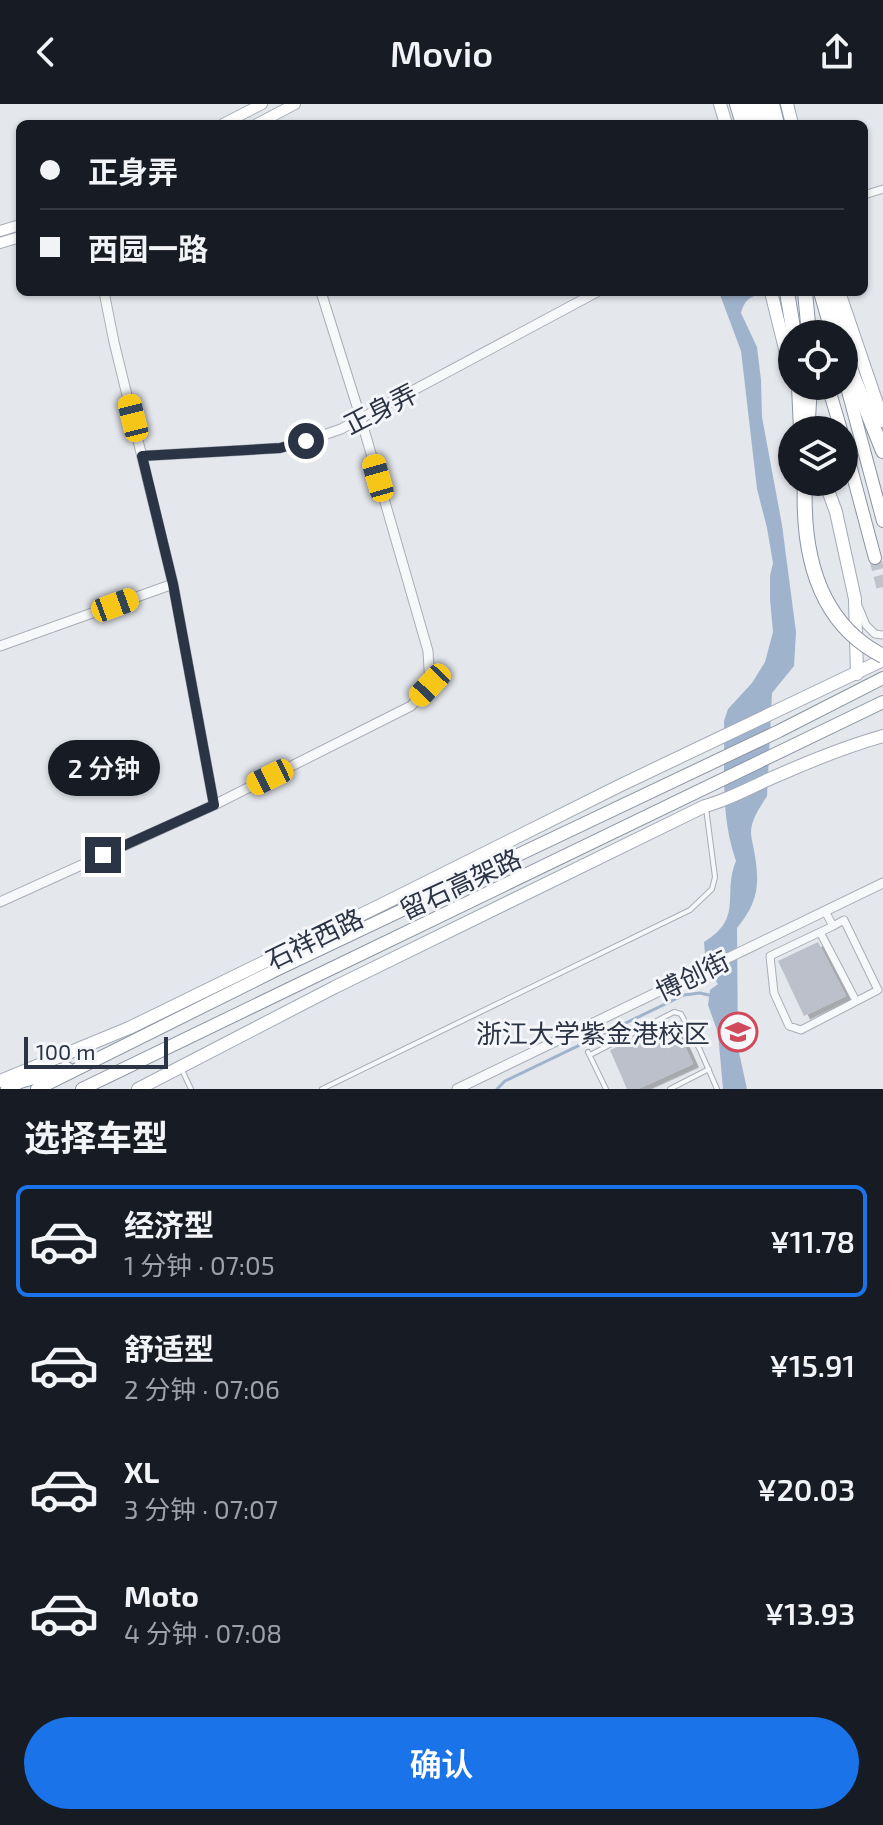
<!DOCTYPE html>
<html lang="zh">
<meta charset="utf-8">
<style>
:root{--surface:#171b24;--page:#20242c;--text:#f1f3f6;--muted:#9ea1a6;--line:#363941;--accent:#1a73e8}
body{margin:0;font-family:"Exo 2","Noto Sans SC",sans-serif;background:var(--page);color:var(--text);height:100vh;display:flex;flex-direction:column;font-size:30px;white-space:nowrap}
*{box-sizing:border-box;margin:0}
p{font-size:26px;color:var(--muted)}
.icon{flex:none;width:44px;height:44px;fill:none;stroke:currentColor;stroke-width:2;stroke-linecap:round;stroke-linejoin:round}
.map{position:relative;height:985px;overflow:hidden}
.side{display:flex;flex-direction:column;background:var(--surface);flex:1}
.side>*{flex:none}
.top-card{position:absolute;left:16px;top:16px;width:852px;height:176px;border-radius:12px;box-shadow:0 2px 6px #0004;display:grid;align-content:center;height:176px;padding:0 24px;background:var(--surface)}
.tools{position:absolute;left:778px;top:216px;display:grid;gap:16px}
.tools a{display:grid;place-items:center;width:80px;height:80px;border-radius:50%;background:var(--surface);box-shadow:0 2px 6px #0004;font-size:40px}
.scale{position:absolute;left:24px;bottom:20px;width:144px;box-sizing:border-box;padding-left:8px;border:4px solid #2b3445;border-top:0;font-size:22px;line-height:28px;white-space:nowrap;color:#2b3445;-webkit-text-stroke:6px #f4f6f9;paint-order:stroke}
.end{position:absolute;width:36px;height:36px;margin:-18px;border:10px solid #2b3445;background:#fff;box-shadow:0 0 0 4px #fff}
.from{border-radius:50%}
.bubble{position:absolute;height:56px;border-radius:28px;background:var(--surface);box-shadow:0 2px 6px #0004;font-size:26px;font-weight:600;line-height:56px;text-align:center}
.car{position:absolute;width:24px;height:48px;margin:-24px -12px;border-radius:10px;box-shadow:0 0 6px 2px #0007;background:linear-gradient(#f5c518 24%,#345 0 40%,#f5c518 0 76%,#345 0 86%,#f5c518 0)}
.top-card b{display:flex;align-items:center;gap:28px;height:76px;font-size:30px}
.top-card b+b{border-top:2px solid var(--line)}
.top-card i{width:20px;height:20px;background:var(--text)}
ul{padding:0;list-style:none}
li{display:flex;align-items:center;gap:24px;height:112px;margin:0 16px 12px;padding:0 8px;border:4px solid transparent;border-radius:12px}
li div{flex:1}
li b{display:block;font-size:30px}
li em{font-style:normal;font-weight:600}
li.on{border-color:var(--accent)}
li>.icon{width:72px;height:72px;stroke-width:1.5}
h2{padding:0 24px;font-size:36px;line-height:96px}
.button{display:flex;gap:16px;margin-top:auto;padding:16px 24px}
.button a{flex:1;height:92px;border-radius:48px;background:var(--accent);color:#fff;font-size:32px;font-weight:600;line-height:92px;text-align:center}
header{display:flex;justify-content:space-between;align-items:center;height:104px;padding:0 24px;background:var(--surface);font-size:36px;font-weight:600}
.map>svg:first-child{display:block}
.water{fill:#9fb4cc}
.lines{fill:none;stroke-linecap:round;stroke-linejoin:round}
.stream{stroke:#9fb4cc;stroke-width:3}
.building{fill:#bbc0ca;filter:url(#shadow)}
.trunk-tunnel{stroke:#bfc3cb;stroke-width:12;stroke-dasharray:12 6;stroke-linecap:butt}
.service-casing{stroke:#a9aeb7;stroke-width:6}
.minor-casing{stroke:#a9aeb7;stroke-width:9}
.tertiary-casing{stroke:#a9aeb7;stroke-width:11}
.secondary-casing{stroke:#a9aeb7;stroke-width:12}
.primary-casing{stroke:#a3abb8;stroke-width:14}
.trunk-casing{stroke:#8b94a3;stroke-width:14}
.motorway-casing{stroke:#8b94a3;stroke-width:16}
.service{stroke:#f7f8fa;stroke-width:4}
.minor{stroke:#f7f8fa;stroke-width:7}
.tertiary{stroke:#f7f8fa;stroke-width:9}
.secondary{stroke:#fff;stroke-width:10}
.primary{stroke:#fff;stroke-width:12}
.trunk{stroke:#fff;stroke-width:12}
.motorway{stroke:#fff;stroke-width:14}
.motorway-bridge-casing{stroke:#8b94a3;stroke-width:16;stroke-linecap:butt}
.motorway-bridge{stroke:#fff;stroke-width:14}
.route{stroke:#2b3445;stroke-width:10}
.labels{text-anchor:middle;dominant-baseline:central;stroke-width:6;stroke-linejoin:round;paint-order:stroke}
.street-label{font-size:26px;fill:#2b3445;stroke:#f4f6f9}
.poi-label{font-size:26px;fill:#2b3445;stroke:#f4f6f9;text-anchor:end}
</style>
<header><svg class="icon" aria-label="back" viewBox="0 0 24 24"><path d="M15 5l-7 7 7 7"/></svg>Movio<svg class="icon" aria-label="share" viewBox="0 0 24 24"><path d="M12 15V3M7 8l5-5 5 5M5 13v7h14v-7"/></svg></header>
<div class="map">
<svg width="883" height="985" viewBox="0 0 883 985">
<defs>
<filter id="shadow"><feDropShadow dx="6" dy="3.5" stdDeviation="0" flood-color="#0004"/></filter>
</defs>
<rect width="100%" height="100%" fill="#e4e7ec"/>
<path class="water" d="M719,188H771C755,192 746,191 741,209L757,243L761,276L762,313L782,421L796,528L794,562L772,589L767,692C761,702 752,714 751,727C751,735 754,744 755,752C760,783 757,799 737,824L738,944L747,985H723L718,929L708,901L710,886L718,880C707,866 705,855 704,838C744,814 722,791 736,757C720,711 725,665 724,617L728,605L752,579L765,558L773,528L770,495V472L773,459L767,424L757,385L741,247Z"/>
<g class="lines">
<path class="stream" d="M497,985L505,977L684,891L700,889L713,892"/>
</g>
<path class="building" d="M818,838L846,892L804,912L778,857Z
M674,918L693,960L638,985H627L610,946Z"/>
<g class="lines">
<path class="trunk-tunnel" d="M875,454L883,486"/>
<defs>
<path id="service" d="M588,948L606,985
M590,951L674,908L681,910L700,946L717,985
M182,966L191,985
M322,985L690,806L712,785L715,773L706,704
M670,985L709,965"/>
<path id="minor" d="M864,91L883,85
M859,504L866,521L875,530L883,531
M825,807L833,822L844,816L878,886L801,926L789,922L774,889L770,852L833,822
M820,828L856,897"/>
<path id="tertiary" d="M104,188L114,238L173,480L214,701
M142,352L280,344L306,337L341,325L597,188
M0,542L173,480
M0,798L214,701L411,602L430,581L428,547L361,315L321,188
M457,985L883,779"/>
<path id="secondary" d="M223,20L262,0
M257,20L295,0
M0,127L20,121
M0,139L20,133"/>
<path id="primary" d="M720,0L726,20
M787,0L792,20
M771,188L792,273
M839,188L883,317
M825,378L836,408L855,495L857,570
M0,977L129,924L381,801L619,682L883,556
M138,985L335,883L705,702C732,695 756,680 781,670C815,655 848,642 883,632"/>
<path id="trunk" d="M747,0L753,20
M820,188L832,230
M844,272L883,417
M828,282L841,326
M844,338L875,454
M7,985L20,978L67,964
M37,985L276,866L779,627L883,574
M82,985L883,598"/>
<path id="motorway" d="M737,0L743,20
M758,0L764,20
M772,0L777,20
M787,188L794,230
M827,188L840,230
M844,243L853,272L883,347"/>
</defs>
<use href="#service" class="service-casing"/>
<use href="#minor" class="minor-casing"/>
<use href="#tertiary" class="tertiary-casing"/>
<use href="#secondary" class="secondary-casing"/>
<use href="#primary" class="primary-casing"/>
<use href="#trunk" class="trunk-casing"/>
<use href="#motorway" class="motorway-casing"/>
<use href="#service" class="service"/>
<use href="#minor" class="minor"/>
<use href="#tertiary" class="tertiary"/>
<use href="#secondary" class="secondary"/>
<use href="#primary" class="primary"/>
<use href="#trunk" class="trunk"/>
<use href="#motorway" class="motorway"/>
<defs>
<path id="motorway-bridge" d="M805,188L809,230
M799,282L801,326
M808,314L810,282
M805,378C802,447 816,518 883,552"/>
</defs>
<use href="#motorway-bridge" class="motorway-bridge-casing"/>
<use href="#motorway-bridge" class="motorway-bridge"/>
</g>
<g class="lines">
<path class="route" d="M103,751L214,701L173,480L142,352L280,344L306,337"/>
</g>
<defs>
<symbol id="university-ring" viewBox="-11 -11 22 22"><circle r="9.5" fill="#f4f6f9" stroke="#d1495b" stroke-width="1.5"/><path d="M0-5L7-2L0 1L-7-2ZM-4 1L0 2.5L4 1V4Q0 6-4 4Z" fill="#d1495b"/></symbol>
</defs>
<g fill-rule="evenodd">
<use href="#university-ring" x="716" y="906" width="44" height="44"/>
</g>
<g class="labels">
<g class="street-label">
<text transform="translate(380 304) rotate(-27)">正身弄</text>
<text transform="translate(460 779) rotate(-25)">留石高架路</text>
<text transform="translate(314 834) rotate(-26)">石祥西路</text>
<text transform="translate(692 871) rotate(-26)">博创街</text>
</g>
<g class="poi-label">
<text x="710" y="928">浙江大学紫金港校区</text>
</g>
</g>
</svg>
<div class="tools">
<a><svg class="icon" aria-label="locate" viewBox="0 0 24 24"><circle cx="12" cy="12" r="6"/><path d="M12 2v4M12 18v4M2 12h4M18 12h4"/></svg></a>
<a><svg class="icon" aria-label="layers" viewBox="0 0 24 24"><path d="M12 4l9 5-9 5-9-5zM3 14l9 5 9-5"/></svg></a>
</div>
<div class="scale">100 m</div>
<i class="end from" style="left:306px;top:337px"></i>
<i class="end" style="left:103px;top:751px"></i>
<div class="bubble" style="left:48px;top:636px;width:112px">2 分钟</div>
<i class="car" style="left:133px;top:314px;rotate:346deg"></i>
<i class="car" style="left:378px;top:374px;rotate:344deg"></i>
<i class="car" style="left:115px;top:501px;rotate:70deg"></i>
<i class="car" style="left:430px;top:581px;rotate:223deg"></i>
<i class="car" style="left:270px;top:673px;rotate:244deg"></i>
<div class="top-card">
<b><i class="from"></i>正身弄</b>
<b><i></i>西园一路</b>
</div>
</div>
<section class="side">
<h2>选择车型</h2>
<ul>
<li class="on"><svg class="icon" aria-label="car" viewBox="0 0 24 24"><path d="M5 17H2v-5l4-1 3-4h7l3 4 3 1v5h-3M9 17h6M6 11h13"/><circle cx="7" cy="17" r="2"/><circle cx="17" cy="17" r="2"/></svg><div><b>经济型</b><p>1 分钟 · 07:05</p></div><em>¥11.78</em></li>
<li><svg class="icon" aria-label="car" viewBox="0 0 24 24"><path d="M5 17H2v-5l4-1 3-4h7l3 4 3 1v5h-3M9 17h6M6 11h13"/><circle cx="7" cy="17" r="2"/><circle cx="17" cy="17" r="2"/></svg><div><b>舒适型</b><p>2 分钟 · 07:06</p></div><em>¥15.91</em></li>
<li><svg class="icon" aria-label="car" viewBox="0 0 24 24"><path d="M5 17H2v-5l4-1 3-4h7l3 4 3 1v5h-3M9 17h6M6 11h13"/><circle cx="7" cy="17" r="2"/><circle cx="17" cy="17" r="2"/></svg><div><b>XL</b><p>3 分钟 · 07:07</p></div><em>¥20.03</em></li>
<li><svg class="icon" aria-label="car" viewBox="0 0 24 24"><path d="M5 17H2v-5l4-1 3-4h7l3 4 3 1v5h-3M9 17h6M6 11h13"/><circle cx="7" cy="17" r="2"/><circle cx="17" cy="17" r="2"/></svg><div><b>Moto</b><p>4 分钟 · 07:08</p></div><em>¥13.93</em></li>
</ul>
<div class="button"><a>确认</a></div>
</section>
